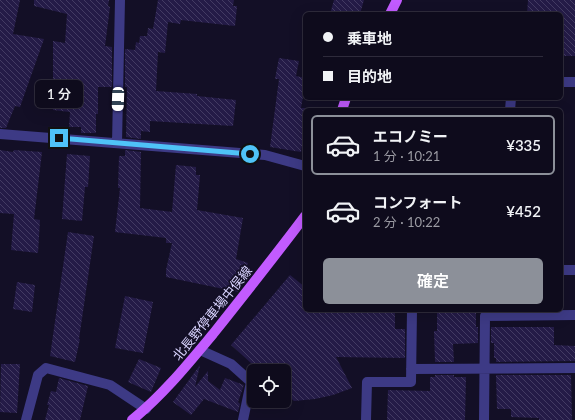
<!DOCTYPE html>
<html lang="ja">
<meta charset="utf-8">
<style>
:root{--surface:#0e0b1c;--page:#1c1929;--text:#f1f3f6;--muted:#9b9ba3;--line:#2e2b3b;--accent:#8c9099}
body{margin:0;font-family:Lato,"Noto Sans JP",sans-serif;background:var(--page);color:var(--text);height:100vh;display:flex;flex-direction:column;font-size:15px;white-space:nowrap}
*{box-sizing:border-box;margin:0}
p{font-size:13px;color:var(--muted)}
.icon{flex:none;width:22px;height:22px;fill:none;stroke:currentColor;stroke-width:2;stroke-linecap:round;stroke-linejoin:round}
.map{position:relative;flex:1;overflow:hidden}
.drawer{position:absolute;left:303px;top:108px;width:260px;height:204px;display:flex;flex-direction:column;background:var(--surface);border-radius:6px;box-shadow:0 4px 16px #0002,0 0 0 1px var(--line)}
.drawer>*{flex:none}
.banner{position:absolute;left:303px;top:12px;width:260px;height:88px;border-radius:6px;box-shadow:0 4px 16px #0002,0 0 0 1px var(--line);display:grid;align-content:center;height:88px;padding:0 20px;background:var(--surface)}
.buttons{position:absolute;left:247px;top:364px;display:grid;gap:8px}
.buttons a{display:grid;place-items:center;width:44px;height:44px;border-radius:6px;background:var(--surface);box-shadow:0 4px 16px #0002,0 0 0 1px var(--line);font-size:20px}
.end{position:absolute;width:18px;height:18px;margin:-9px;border:5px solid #4fc3f7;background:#111;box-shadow:0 0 0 2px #111}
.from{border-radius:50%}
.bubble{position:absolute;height:28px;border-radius:6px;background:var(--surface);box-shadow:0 4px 16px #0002,0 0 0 1px var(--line);font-size:13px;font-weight:600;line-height:28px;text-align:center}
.car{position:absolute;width:12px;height:24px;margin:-12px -6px;border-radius:5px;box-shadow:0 0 3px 1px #0007;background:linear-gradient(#fff 24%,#345 0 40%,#fff 0 76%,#345 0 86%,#fff 0)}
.banner b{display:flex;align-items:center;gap:14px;height:38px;font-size:15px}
.banner b+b{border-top:1px solid var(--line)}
.banner i{width:10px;height:10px;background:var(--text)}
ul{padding:7px 0 0;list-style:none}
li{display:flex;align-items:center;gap:12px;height:60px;margin:0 8px 6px;padding:0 12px;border:2px solid transparent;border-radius:6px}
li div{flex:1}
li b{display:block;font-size:15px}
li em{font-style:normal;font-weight:600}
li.selected{border-color:var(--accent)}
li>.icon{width:36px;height:36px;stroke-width:1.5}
.primary-button{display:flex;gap:8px;margin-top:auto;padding:8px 20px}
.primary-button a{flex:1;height:46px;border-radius:6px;background:var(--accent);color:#fff;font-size:16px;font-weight:600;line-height:46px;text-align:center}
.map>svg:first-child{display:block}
.building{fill:url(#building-back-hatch)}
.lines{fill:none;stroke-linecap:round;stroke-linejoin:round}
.minor{stroke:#3d3a85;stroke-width:10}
.major{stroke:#c25bff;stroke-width:10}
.route{stroke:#4fc3f7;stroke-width:5}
.labels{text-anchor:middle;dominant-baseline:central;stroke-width:3.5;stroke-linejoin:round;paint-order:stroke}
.street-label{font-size:13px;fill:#d9d4ff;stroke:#130f26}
</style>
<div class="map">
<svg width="575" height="420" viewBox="0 0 575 420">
<defs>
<pattern id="building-back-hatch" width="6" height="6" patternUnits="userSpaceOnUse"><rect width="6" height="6" fill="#241b47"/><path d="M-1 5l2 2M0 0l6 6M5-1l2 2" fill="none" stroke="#433b63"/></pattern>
</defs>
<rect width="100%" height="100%" fill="#130f26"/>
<path class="building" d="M0,0H20L13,34L44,39L20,107L15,106L6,128H0Z
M34,0H109L108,6L110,7L105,46L112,47V87H98V114H96V133H81V127H69L70,112L53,110V41L65,43L67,14L34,6Z
M158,0H234L233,6H237L235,26L181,20L180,24L168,22L165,53L158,52L156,91L197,94V96L236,100L233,126L150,121V132L141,131V139L126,137L127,87H125V49L135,50L136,42L139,43L140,36H147L148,28L153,29Z
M334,0H364L360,14H330Z
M528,0H575V56H561V14H527Z
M279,58L299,61L296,76L305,78V85L301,108H305V126L301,152L270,147L279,79H275Z
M0,150L13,152L14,150L42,152L34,219L40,220L38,253L11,250L14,214L0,213Z
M125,150L141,152L140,208L172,212L176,165L196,167V175H200L197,210L243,218L236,259L248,263L238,292L166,277V270L172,243H166V238L115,232L120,188H118L119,156H125Z
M67,154L90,156L88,187H85L82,221L62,219Z
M68,232L94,236L79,339H80L75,362L50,356Z
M290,275L305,287V310H395V329H405V358L336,357L352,388L333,395L315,399L294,401L284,392V371H260L231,345Z
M17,282L35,285L32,312L13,309Z
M125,296L153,302L143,353L115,348Z
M437,310H476V327H478V343L453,344L454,362H435L434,331H437Z
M491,327H554V345L575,346V361L496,362V358H494V343H491Z
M139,359L161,368L151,392L128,382Z
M1,364H20L17,413L0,412Z
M200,365L195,387L208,371V381L220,390L225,378L244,385L238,402L240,404L238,412L204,399L191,415L173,402Z
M435,375H454V377H466L465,420H387L388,390L430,391V377H435Z
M496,375H571L572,420H539V418L511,417V409H497Z
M59,378L88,386L80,420H45L49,405H47L51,391L56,392Z"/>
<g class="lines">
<path class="minor" d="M561,82H575
M510,110L511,98
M0,134L265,155L305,166
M117,143L120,0
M561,270H575
M200,350L231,364L251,382L243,420
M411,369L575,368
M26,420L38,375L46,368L110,385L146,409
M366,420L367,382H411L412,310
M484,420L485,316L575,315"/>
<path class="major" d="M390,14L397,0
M342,110L346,98
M132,420C163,395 188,364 213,334C244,295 275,256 305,216"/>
</g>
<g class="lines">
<path class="route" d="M59,138L250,154"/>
</g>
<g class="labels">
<g class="street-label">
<text transform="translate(212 313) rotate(-51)">北長野停車場中俣線</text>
</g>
</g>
</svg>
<div class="buttons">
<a><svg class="icon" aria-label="locate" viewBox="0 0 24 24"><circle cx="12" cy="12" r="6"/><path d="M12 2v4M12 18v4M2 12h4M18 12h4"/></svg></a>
</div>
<i class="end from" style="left:250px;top:154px"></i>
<i class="end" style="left:59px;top:138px"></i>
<div class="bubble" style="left:35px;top:80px;width:48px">1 分</div>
<i class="car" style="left:118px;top:99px;rotate:182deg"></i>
<div class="banner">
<b><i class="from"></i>乗車地</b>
<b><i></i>目的地</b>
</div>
<section class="drawer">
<ul>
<li class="selected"><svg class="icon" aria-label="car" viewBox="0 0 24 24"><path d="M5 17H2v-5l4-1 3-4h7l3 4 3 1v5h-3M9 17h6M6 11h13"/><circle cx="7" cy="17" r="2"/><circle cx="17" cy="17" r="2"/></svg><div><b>エコノミー</b><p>1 分 · 10:21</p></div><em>¥335</em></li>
<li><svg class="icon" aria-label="car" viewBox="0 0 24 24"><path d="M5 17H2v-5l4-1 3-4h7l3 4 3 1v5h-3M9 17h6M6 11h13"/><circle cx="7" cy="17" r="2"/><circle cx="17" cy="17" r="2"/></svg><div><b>コンフォート</b><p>2 分 · 10:22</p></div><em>¥452</em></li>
</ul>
<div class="primary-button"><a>確定</a></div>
</section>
</div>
